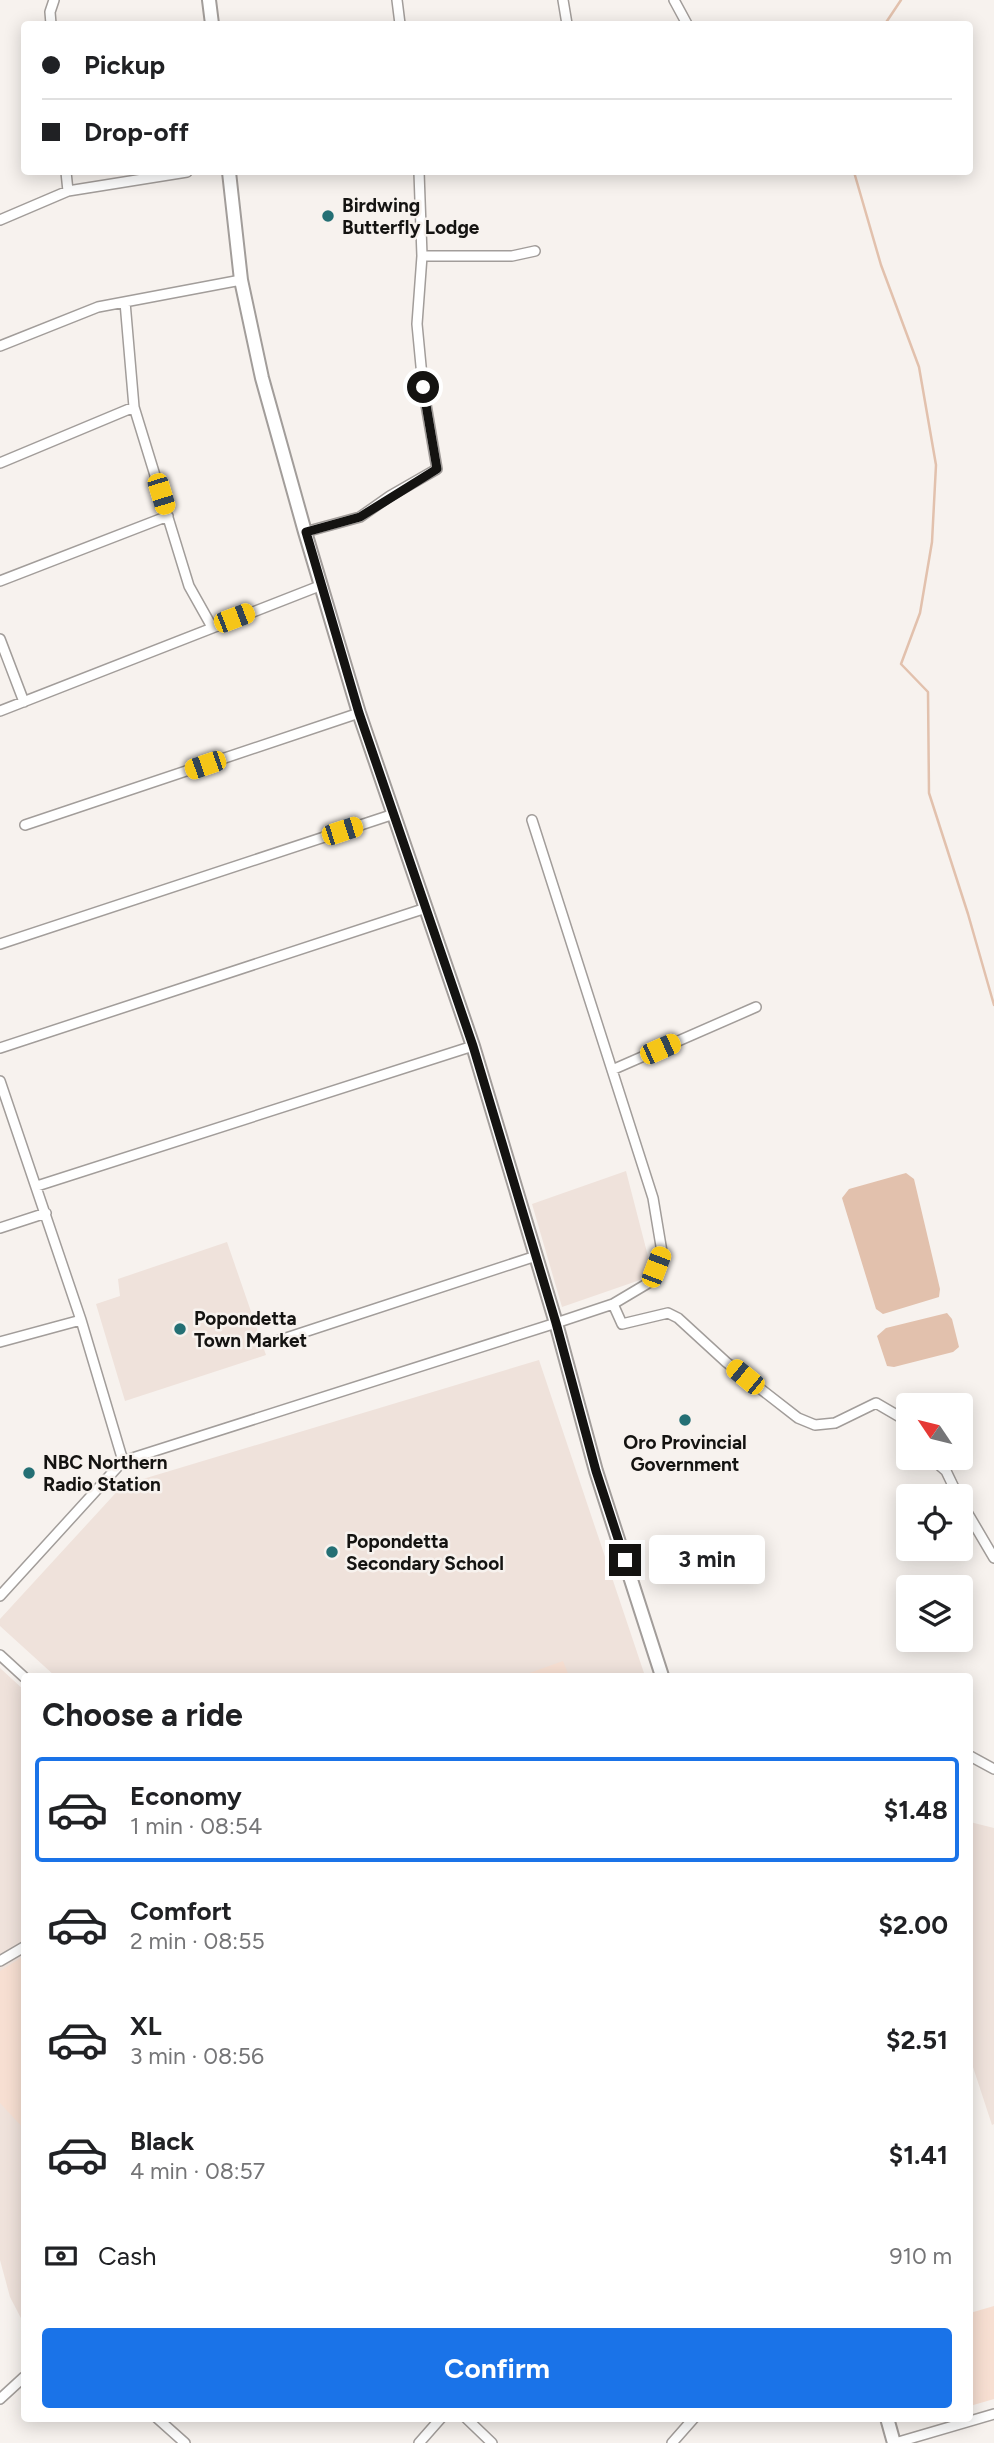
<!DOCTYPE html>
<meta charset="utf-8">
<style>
:root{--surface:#fff;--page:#f2f2f2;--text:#202124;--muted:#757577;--line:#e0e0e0;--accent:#1a73e8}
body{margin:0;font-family:Figtree,sans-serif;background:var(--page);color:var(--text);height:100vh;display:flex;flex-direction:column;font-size:26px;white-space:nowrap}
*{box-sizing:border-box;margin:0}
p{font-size:23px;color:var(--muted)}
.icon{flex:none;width:38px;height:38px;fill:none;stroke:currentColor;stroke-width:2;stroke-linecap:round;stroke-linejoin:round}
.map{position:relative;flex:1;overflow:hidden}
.panel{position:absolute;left:21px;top:1673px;width:952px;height:749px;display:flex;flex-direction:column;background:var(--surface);border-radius:7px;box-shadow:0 4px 18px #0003}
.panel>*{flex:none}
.top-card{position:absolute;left:21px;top:21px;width:952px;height:154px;border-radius:7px;box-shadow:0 4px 18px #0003;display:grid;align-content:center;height:154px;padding:0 21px;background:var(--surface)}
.needle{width:46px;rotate:305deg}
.fabs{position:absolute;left:896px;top:1393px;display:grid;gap:14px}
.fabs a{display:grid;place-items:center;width:77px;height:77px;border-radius:7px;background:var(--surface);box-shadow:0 4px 18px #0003;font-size:35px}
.end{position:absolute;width:32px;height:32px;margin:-16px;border:9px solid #141311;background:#fff;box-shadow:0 0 0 4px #fff}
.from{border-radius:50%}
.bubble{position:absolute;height:49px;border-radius:7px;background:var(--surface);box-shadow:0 4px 18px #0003;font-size:23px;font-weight:700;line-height:49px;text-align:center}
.car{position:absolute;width:21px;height:42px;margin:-21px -10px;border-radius:9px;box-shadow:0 0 5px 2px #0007;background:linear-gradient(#f5c518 24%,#345 0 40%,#f5c518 0 76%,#345 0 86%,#f5c518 0)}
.top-card b{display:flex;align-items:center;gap:24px;height:66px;font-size:26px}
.top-card b+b{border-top:2px solid var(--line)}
.top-card i{width:18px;height:18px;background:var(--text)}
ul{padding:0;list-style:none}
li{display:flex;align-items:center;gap:21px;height:105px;margin:0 14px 10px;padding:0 7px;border:4px solid transparent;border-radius:7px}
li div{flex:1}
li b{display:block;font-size:26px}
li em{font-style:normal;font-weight:700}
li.selected{border-color:var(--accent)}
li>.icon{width:63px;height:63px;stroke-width:1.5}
h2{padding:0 21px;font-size:32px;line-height:84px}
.pay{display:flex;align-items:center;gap:18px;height:77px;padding:0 21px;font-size:26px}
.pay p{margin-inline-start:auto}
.cta{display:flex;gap:14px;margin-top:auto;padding:14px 21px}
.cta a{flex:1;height:80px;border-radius:7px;background:var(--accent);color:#fff;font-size:28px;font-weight:700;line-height:80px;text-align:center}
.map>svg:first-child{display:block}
.built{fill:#efe2db}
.green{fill:#f7dfd2}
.water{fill:#e2c1ad}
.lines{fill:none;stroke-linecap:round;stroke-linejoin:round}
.stream{stroke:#e2c1ad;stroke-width:2.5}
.minor-casing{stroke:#a29d9a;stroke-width:12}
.secondary-casing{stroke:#a29d9a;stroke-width:16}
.minor{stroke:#fff;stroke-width:9}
.secondary{stroke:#fff;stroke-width:12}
.route{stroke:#141311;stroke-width:9}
.poi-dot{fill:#246f74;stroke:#f7f2ee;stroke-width:2.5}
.labels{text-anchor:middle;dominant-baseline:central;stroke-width:5;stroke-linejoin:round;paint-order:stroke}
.poi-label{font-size:19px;font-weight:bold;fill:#141311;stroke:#f7f2ee;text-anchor:start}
</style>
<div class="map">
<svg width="994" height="2443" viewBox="0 0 994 2443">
<rect width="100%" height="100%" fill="#f7f2ee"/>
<path class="built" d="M626,1171L650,1264L640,1280L562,1307L532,1204Z
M227,1242L266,1355L125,1401L96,1304L120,1296L118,1279Z
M539,1360L645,1676H55L0,1626V1619L123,1485Z
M0,1668L24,1690V2324L10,2297L0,2260Z
M970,1822L994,1828V2124L992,2125L972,2064H970Z"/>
<path class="green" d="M563,1661L569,1676H521Z
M24,1956V2129L0,2103V1971Z
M994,2306V2399L970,2406V2313Z"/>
<path class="water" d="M906,1173L914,1179L940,1289L939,1297L883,1314L876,1309L842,1198L849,1189Z
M947,1313L952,1319L959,1347L953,1352L894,1367L887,1366L877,1336L886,1328Z"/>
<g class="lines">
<path class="stream" d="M885,24L901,0
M854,172L881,265L919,367L936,465L932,542L920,613L901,664L928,692L929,793L968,914L994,1005"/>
<defs>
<path id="minor" d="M397,0L400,24
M563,0L567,24
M674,0L687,24
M51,24L50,12L54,0
M66,172L68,191
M0,220L68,191L187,172
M422,256H512L535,251
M125,302L134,407L189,586L212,627
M0,346L98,307L241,280
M0,463L134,407
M305,532L360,517L390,496L437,469L423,387L417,324L422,256L419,172
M0,581L168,516
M0,639L24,702
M0,711L322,585
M25,825L359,713
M0,944L394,814
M0,1048L426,908
M612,1070L756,1007
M0,1081L81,1320L123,1461
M37,1186L473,1046
M0,1228L46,1213
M613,1304L622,1324L668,1313L678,1318L726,1362L798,1418L815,1425L835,1423L876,1403L900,1417L908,1431
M277,1341L536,1256
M0,1342L81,1320
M931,1458L946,1471L958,1496
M961,1502L994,1558
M0,1596L123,1461L556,1323L613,1304L650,1282L662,1252L653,1198L532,820
M0,1655L24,1677
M970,1756L994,1769
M0,1961L24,1947
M0,2399L24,2377
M157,2418L185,2443
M466,2418L492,2443
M419,2443L441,2418
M672,2443L694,2418
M895,2443L994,2414"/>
<path id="secondary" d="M209,0L212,24
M229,172L241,280L262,378L305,532L359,713L473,1046L556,1323L596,1471L662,1676
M887,2418L894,2443"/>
</defs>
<use href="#minor" class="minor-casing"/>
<use href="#secondary" class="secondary-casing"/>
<use href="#minor" class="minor"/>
<use href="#secondary" class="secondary"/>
</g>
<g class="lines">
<path class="route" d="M423,387L437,469L360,517L306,532L359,713L473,1046L556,1323L596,1471L625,1560"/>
</g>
<g class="poi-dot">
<circle cx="328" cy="216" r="7"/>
<circle cx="180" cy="1329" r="7"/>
<circle cx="685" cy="1420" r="7"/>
<circle cx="29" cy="1473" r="7"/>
<circle cx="332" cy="1552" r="7"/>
</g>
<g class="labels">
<g class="poi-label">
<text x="342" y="205">Birdwing<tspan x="342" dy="22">Butterfly Lodge</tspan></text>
<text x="194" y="1318">Popondetta<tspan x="194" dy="22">Town Market</tspan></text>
<text x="685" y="1442" text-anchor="middle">Oro Provincial<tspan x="685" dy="22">Government</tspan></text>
<text x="43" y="1462">NBC Northern<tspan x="43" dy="22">Radio Station</tspan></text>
<text x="346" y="1541">Popondetta<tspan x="346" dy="22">Secondary School</tspan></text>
</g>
</g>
</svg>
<div class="fabs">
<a><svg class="needle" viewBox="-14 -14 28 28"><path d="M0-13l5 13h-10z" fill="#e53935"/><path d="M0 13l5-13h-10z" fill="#757577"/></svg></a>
<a><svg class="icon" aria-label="locate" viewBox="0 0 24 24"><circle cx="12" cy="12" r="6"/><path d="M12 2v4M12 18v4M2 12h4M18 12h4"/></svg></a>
<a><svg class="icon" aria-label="layers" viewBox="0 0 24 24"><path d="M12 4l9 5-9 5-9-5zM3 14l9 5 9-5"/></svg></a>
</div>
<i class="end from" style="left:423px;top:387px"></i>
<i class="end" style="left:625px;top:1560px"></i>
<div class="bubble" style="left:649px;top:1535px;width:116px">3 min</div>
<i class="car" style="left:161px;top:494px;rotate:163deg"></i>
<i class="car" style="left:234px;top:618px;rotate:69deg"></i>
<i class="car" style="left:205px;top:765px;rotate:251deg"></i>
<i class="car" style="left:342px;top:831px;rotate:72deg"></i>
<i class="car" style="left:660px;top:1049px;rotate:66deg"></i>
<i class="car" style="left:656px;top:1267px;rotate:21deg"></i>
<i class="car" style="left:745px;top:1377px;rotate:309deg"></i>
<div class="top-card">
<b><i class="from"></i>Pickup</b>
<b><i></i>Drop-off</b>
</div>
<section class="panel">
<h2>Choose a ride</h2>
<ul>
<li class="selected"><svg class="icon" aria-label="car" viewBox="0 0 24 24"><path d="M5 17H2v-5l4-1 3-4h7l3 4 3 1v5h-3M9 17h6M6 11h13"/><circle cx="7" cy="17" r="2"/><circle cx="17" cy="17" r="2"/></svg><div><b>Economy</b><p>1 min · 08:54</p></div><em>$1.48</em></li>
<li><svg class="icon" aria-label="car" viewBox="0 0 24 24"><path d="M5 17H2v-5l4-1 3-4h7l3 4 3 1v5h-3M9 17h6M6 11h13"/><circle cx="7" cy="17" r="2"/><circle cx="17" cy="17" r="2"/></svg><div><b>Comfort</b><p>2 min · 08:55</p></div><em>$2.00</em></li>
<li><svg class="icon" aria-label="car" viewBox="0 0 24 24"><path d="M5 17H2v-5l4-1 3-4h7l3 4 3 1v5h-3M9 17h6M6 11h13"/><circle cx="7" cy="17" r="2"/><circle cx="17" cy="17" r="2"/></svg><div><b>XL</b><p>3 min · 08:56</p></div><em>$2.51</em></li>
<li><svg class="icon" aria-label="car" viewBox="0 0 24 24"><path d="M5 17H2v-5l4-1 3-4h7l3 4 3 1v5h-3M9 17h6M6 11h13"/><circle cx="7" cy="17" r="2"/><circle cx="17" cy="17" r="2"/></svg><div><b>Black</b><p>4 min · 08:57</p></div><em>$1.41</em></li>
</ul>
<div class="pay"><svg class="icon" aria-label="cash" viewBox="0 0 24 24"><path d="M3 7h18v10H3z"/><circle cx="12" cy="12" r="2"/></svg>Cash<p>910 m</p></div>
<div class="cta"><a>Confirm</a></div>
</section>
</div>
